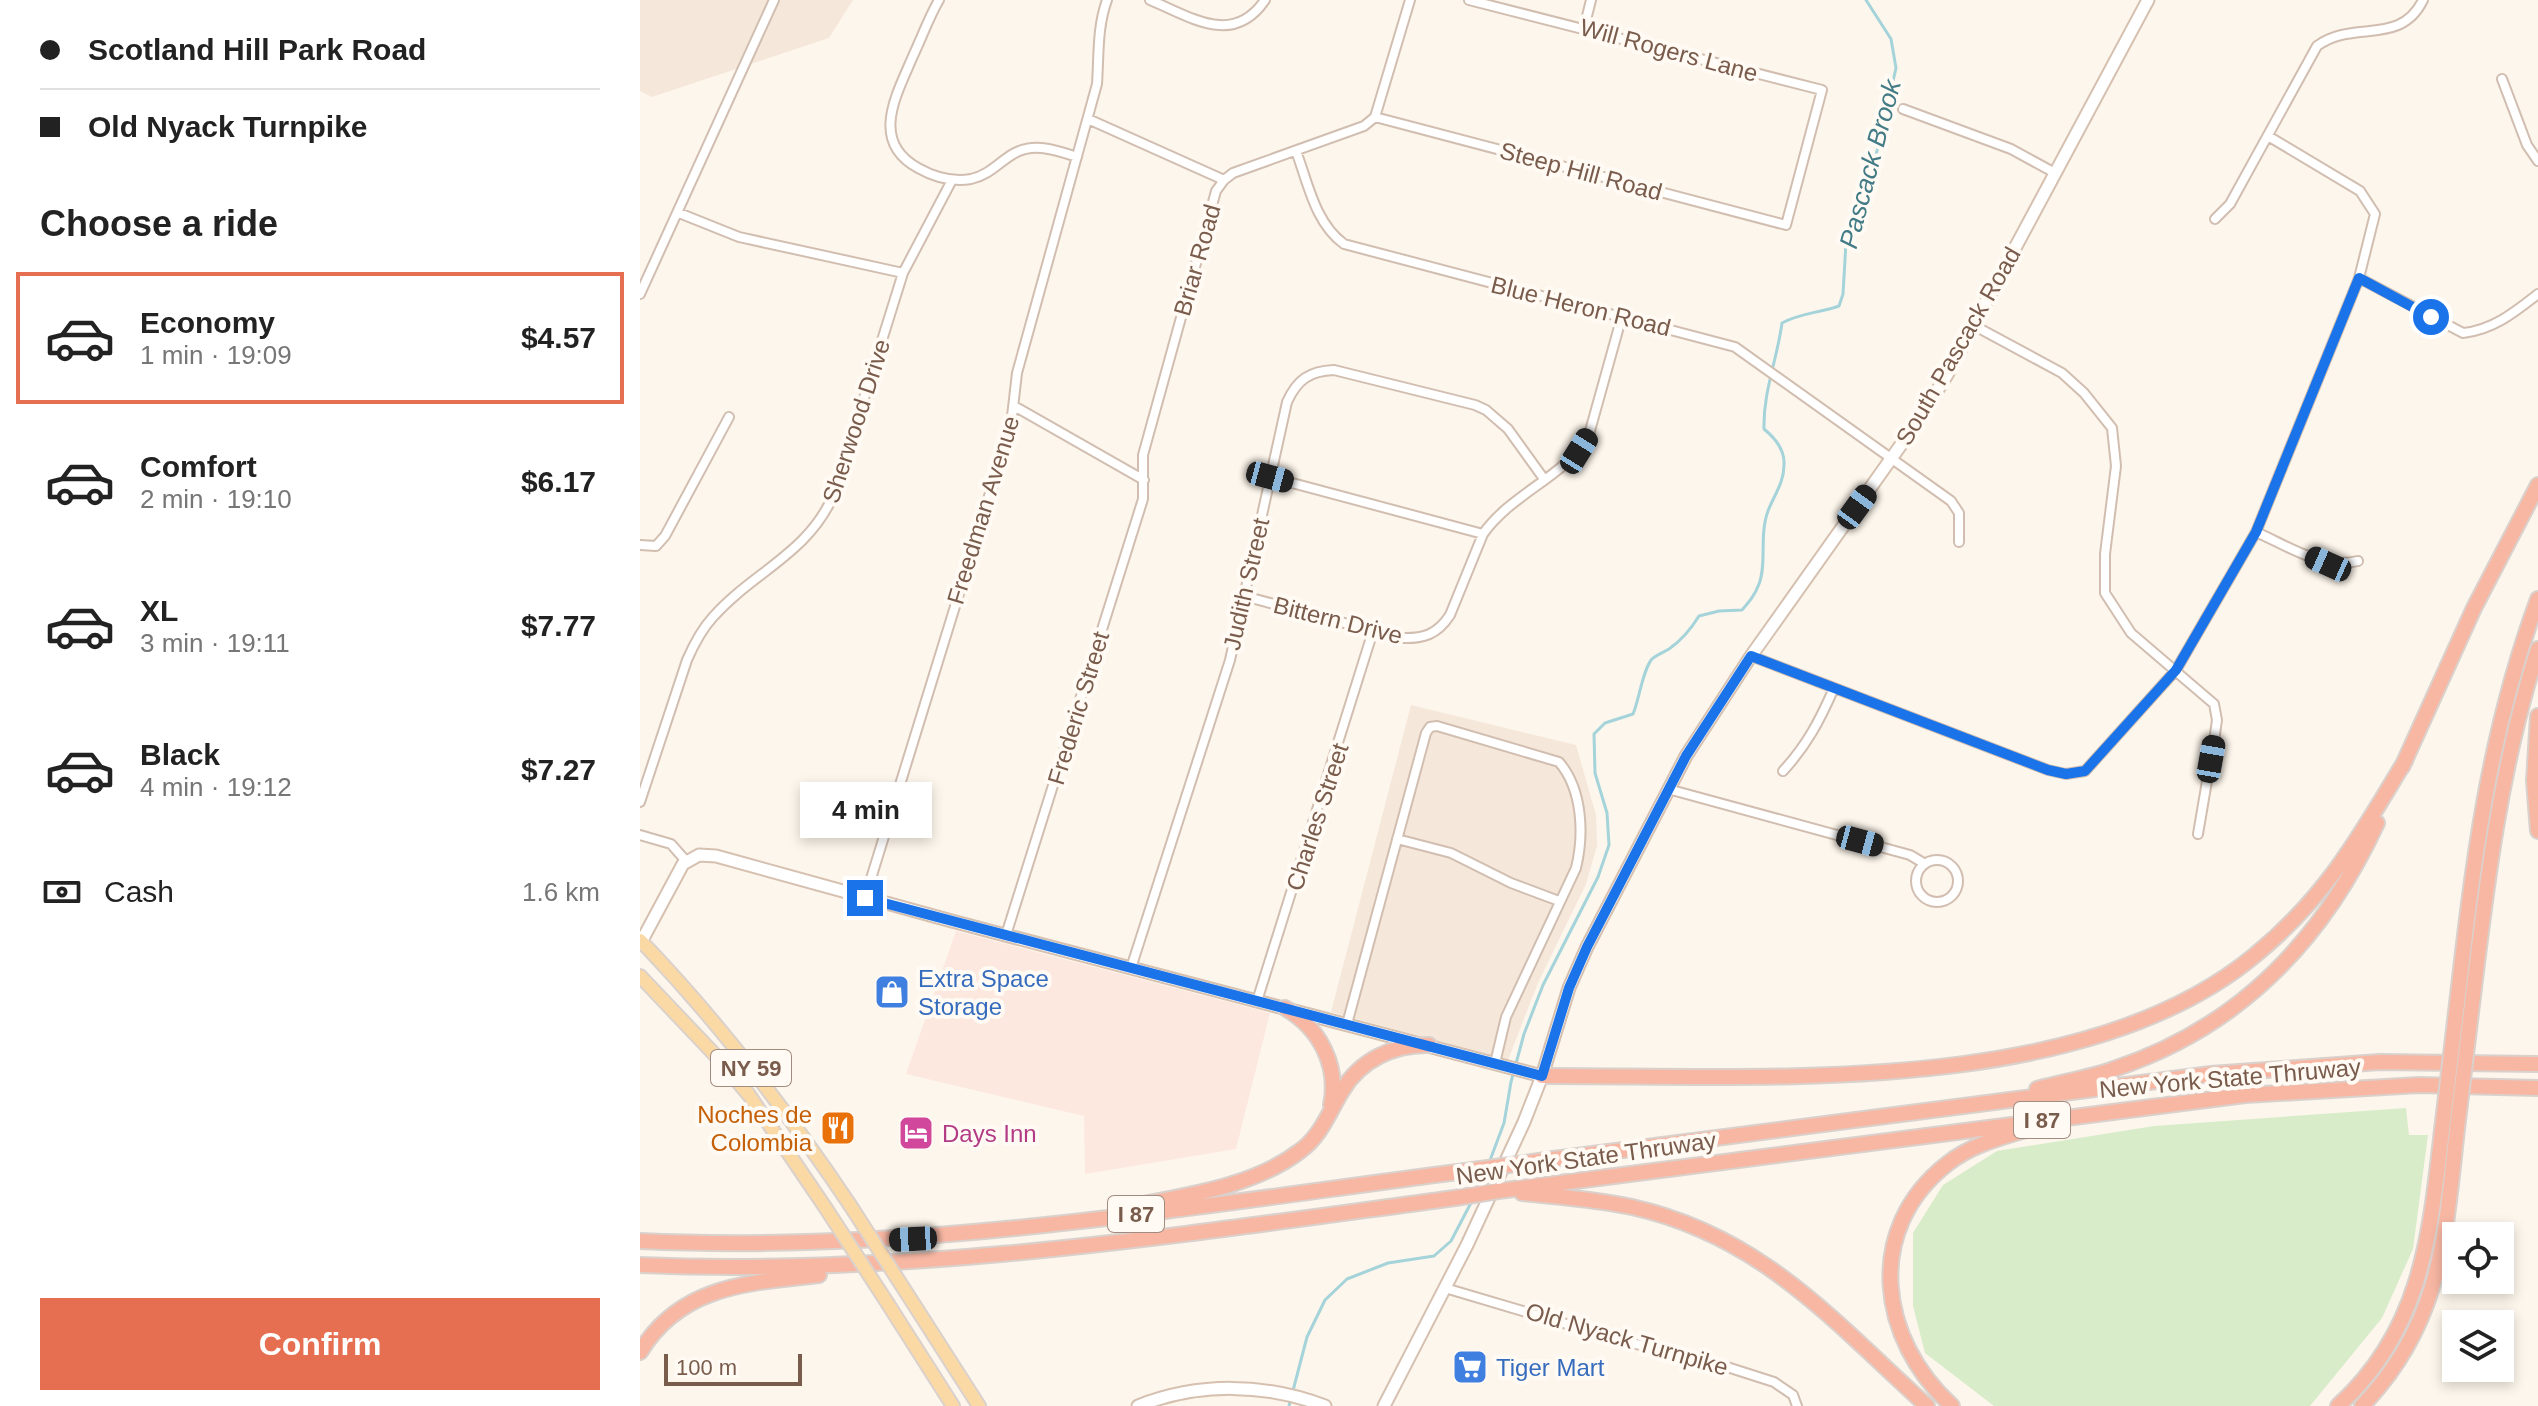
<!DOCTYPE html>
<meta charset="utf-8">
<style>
:root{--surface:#fff;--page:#f2f2f2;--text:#222;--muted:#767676;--line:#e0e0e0;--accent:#e76f51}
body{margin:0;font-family:Helvetica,sans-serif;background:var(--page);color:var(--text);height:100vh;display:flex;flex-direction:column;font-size:30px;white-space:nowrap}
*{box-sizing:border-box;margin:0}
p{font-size:26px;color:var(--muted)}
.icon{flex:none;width:44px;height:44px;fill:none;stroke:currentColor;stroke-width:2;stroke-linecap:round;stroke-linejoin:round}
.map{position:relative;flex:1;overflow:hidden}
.panel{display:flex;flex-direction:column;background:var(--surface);width:640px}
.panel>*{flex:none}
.hud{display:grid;align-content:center;height:176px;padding:0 40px;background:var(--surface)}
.fabs{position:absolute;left:1802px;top:1222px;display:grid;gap:16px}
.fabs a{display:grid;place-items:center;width:72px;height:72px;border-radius:0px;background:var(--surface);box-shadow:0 4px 12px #0003;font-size:40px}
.scale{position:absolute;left:24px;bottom:20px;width:138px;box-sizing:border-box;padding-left:8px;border:4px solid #7a5c4d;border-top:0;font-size:22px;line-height:28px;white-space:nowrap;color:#7a5c4d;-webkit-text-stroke:6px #fffaf3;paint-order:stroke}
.end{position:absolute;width:36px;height:36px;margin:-18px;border:10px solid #1a73e8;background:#fff;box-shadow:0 0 0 4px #fff}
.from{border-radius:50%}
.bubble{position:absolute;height:56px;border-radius:0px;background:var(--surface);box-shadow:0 4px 12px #0003;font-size:26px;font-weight:800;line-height:56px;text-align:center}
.car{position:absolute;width:24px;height:48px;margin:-24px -12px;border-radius:10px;box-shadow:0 0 6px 2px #0007;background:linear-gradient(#222 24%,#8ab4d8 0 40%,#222 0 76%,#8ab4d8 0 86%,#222 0)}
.hud b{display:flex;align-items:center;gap:28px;height:76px;font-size:30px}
.hud b+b{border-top:2px solid var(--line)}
.hud i{width:20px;height:20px;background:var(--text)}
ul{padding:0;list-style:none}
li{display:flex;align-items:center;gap:24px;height:132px;margin:0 16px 12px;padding:0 24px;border:4px solid transparent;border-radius:0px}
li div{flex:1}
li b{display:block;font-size:30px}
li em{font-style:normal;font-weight:800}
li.selected{border-color:var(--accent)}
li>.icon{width:72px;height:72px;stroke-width:1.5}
h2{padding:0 40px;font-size:36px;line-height:96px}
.pay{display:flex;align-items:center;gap:20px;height:88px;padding:0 40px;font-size:30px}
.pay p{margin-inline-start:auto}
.primary-button{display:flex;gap:16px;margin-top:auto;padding:16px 40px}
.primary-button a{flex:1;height:92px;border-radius:0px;background:var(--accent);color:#fff;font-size:32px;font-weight:800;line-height:92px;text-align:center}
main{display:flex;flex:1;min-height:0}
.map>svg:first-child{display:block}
.residential{fill:#f5e8da}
.commercial{fill:#fde8e0}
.green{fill:#d8ecc9}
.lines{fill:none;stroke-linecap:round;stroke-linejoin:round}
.stream{stroke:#a5d3da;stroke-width:3}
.street-casing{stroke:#d1beb0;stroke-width:12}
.secondary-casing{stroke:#d6c0b0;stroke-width:15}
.primary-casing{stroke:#dad1cd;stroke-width:16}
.highway-casing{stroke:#dad1cd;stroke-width:18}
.street{stroke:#fff;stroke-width:8}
.secondary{stroke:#fff;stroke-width:11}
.primary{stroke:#fbd9a5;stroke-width:12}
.highway{stroke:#f7b7a3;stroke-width:14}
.primary-bridge-casing{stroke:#dad1cd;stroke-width:16;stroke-linecap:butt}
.highway-bridge-casing{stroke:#dad1cd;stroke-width:18;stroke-linecap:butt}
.primary-bridge{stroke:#fbd9a5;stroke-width:12}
.highway-bridge{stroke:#f7b7a3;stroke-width:14}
.route{stroke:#1a73e8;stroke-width:10}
.labels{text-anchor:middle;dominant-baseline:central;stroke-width:8;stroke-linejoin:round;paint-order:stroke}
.shield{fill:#fffaf3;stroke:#a28b7f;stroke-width:2}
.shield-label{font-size:22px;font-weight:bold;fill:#7a5c4d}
.street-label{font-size:24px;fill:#7a5c4d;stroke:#fffaf3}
.shop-label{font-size:24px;fill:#366cbe;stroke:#fffaf3;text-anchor:start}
.food-label{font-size:24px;fill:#c56008;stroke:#fffaf3;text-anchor:end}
.hotel-label{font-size:24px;fill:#b23c85;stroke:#fffaf3;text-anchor:start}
.water-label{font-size:26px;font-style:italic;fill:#437c86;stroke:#fffaf3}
</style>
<main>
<section class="panel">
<div class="hud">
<b><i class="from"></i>Scotland Hill Park Road</b>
<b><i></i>Old Nyack Turnpike</b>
</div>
<h2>Choose a ride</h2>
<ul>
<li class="selected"><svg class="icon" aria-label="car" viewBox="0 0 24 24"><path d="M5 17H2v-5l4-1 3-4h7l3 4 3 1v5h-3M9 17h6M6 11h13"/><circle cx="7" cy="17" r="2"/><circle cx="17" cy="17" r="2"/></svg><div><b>Economy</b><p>1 min · 19:09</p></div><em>$4.57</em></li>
<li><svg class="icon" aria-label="car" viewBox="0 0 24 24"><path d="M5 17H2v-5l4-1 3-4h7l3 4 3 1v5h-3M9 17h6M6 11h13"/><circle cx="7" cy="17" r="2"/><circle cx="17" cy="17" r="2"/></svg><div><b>Comfort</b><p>2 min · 19:10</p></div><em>$6.17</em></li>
<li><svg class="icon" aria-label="car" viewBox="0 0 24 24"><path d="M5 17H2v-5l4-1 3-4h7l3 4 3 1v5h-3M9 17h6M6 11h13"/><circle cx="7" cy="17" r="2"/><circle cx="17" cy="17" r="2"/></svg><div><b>XL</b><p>3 min · 19:11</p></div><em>$7.77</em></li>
<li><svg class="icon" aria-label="car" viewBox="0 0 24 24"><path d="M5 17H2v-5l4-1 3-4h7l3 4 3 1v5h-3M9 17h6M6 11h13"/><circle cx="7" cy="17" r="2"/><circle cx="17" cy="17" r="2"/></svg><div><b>Black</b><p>4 min · 19:12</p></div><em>$7.27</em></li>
</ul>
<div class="pay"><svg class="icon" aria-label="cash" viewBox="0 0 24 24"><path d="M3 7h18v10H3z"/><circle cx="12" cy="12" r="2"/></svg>Cash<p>1.6 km</p></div>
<div class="primary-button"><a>Confirm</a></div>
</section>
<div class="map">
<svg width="1898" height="1406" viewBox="0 0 1898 1406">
<rect width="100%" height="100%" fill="#fdf6ec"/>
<path class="residential" d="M0,0H213L189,38L12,97L0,91Z
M771,705L936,745L956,815L957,846L946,884L898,983L868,1060L691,1012Z"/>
<path class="commercial" d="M316,931L630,1013L596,1149L445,1174L444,1116L266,1074Z"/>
<path class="green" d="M1766,1108L1769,1135H1788L1773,1249L1742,1318L1670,1406H1354L1285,1353L1273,1306V1233L1303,1185L1357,1151L1514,1126Z"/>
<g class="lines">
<path class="stream" d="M849,1163L864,1123L871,1082L884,1034L903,985L958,877L969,845L967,813L955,773L954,734L965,723L993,714C999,700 1003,669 1012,659C1016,655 1024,652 1029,649C1042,640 1051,629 1059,616L1079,611L1102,610C1109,602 1115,595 1119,584C1127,564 1119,535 1128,511C1134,495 1144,483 1144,465C1145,450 1135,438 1124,429C1123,392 1137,360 1142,323C1160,313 1179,313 1199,306L1203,294L1206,242L1226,199L1256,68L1251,39L1226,0
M838,1188L844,1173
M649,1406L667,1337L685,1300L707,1279L748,1263L794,1256L811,1241L833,1199"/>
<defs>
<path id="street" d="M299,0C289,17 282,37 273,56C257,94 229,141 278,168C294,177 313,182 331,179C349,175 358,163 373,154C394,142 416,150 437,157
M510,0C551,17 593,47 625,0
M944,28L951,0
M1862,79L1887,145L1898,161
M1263,109L1371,149L1415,173
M735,117L1146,225L1182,90L829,0
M448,119L584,180
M656,151C668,183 675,223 704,244L1095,347L1311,501L1319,513V542
M39,213L99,237L263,273
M1575,219L1590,204L1677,46C1713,19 1760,47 1783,0
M1719,278L1823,333C1853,330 1875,312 1898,294
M0,294L134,0
M1333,325L1422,373L1444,393L1472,428L1476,466L1465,554V593L1491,633L1574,704L1577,720L1575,734L1558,834
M374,406L504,480
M630,477L843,534
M1616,532C1648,546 1682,570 1718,561
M0,545L16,546L25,536L89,417
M604,596L760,638C783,639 797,635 810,615L843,534C871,494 922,478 948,438L982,316
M1111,656L1408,770L1426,774L1445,771L1536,670L1616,532L1719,278L1735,214L1720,191L1628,136
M1143,771C1167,745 1180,720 1194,688
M1028,789L1270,855L1285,864
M0,802L47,660C54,644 61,630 73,617C114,571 168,554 194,494L263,273L312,180
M0,835L31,844L46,861
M757,839L811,853L871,883L919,901
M1276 881a21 21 0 1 1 42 0a21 21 0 1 1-42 0Z
M225,898L371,425L377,373L457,84C459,55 457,28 467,0
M366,935L503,499V455L576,191L584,180L593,173L724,126L735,117L770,0
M491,968L590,660L647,402C657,380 669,371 694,370L835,405L846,410L868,429L904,479
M617,1001L733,631
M707,1024L786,733L790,727L797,726L919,762C943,790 944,835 936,868L866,1017L855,1063
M805,1288L987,1342L1062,1359L1134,1382L1153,1395L1157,1406"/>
<path id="secondary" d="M0,944L43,864L59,855L76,856L308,920L902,1076
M498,1406C559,1382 624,1383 685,1406
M744,1406L827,1245L884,1122L902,1076L929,988L947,947L1046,756L1111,656L1280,418L1308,373L1508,0"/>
<path id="primary" d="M0,940C79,1022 147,1111 210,1205
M0,976L76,1056L109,1095L185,1207
M273,1303L339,1406
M248,1304L313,1406"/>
<path id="highway" d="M1898,716L1894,781L1898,831
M1762,767L1834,608L1898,485
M645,1008C680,1028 699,1066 691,1105
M1815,1021C1832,873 1846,740 1898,599
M1830,1021C1845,895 1859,770 1898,649
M902,1076C1117,1075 1439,1100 1614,956C1685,898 1719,838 1765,761
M1397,1089C1423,1082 1449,1078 1474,1069C1598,1028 1683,940 1737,823
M906,1160L1571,1074L1740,1062L1898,1064
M858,1191L1605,1095L1779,1085L1898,1088
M882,1193C919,1197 956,1199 992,1207C1122,1236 1193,1321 1287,1406
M504,1204C556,1194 617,1184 660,1151C681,1136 689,1112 702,1091C720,1060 754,1044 789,1045
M0,1241C275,1254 546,1207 818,1172
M0,1265C273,1277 545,1234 815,1198
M0,1352C41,1285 108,1283 179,1275
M1312,1406C1239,1340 1223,1230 1307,1164C1332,1144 1363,1137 1392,1128
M1698,1406C1782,1330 1790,1235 1802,1130
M1722,1406C1802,1323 1805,1237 1817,1129"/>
</defs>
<use href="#street" class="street-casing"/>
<use href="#secondary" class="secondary-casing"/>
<use href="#primary" class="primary-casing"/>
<use href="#highway" class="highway-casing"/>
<use href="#street" class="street"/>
<use href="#secondary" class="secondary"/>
<use href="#primary" class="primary"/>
<use href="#highway" class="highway"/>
<defs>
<path id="primary-bridge" d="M210,1205L273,1303
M185,1207L248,1304"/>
<path id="highway-bridge" d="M1817,1129L1830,1021
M1802,1130L1815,1021
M818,1172L906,1160
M815,1198L858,1191"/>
</defs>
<use href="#primary-bridge" class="primary-bridge-casing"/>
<use href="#highway-bridge" class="highway-bridge-casing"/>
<use href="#primary-bridge" class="primary-bridge"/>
<use href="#highway-bridge" class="highway-bridge"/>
</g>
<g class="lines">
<path class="route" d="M225,898L902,1076L929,988L947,947L1046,756L1111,656L1408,770L1426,774L1445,771L1536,670L1616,532L1719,278L1791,317"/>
</g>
<defs>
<symbol id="shop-square" viewBox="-11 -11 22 22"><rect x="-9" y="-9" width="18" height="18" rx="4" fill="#3f7fe0" stroke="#fffaf3"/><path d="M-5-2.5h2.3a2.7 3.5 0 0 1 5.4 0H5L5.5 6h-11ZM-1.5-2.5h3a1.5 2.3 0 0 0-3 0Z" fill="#fff"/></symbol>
<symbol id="restaurant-square" viewBox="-11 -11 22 22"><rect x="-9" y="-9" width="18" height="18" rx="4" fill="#e8710a" stroke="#fffaf3"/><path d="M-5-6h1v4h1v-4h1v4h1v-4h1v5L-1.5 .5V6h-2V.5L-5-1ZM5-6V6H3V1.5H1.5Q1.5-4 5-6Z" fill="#fff"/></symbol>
<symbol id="hotel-square" viewBox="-11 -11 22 22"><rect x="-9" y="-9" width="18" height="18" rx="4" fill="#d1479c" stroke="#fffaf3"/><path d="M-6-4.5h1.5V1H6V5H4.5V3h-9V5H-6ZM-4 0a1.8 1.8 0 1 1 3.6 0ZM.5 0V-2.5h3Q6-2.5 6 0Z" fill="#fff"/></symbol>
<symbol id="supermarket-square" viewBox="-11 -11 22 22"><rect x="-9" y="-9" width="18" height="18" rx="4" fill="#3f7fe0" stroke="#fffaf3"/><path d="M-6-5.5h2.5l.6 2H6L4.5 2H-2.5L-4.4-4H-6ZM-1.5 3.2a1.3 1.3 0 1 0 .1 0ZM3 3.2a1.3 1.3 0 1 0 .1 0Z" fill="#fff"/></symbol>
</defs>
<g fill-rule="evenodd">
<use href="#shop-square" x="232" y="972" width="40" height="40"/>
<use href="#restaurant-square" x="178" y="1108" width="40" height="40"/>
<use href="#hotel-square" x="256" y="1113" width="40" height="40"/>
<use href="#supermarket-square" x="810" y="1347" width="40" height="40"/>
</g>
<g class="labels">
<g class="shield">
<rect x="71" y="1050" width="80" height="36" rx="6"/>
<rect x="1374" y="1102" width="56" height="36" rx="6"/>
<rect x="468" y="1196" width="56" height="36" rx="6"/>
</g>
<g class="shield-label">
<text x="111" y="1068">NY 59</text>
<text x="1402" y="1120">I 87</text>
<text x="496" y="1214">I 87</text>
</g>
<g class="street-label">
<text transform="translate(1029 50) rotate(15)">Will Rogers Lane</text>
<text transform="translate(941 171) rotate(15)">Steep Hill Road</text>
<text transform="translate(557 260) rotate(-74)">Briar Road</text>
<text transform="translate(941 306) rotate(14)">Blue Heron Road</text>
<text transform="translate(1318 346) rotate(-60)">South Pascack Road</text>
<text transform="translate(216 421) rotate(-72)">Sherwood Drive</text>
<text transform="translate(343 510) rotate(-73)">Freedman Avenue</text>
<text transform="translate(606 584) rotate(-77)">Judith Street</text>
<text transform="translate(698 620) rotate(14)">Bittern Drive</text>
<text transform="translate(438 708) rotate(-73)">Frederic Street</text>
<text transform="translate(677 817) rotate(-72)">Charles Street</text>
<text transform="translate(1590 1078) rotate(-5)">New York State Thruway</text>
<text transform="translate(946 1158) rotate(-8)">New York State Thruway</text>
<text transform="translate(987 1339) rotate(16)">Old Nyack Turnpike</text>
</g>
<g class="shop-label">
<text x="278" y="978">Extra Space<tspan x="278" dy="28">Storage</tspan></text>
<text x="856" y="1367">Tiger Mart</text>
</g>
<g class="food-label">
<text x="172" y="1114">Noches de<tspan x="172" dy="28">Colombia</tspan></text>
</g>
<g class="hotel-label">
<text x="302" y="1133">Days Inn</text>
</g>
<g class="water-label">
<text transform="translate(1230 164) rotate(-75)">Pascack Brook</text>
</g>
</g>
</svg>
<div class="fabs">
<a><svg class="icon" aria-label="locate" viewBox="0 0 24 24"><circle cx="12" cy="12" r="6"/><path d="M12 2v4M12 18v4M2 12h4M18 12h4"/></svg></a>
<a><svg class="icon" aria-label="layers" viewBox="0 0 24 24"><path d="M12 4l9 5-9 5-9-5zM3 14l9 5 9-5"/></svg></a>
</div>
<div class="scale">100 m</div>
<i class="end from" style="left:1791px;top:317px"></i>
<i class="end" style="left:225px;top:898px"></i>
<div class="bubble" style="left:160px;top:782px;width:132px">4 min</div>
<i class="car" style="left:939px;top:451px;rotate:32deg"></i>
<i class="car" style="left:630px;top:477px;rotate:105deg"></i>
<i class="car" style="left:1217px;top:507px;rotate:36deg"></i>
<i class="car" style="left:1688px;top:564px;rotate:294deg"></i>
<i class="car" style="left:1571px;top:759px;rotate:10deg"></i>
<i class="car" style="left:1220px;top:841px;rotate:105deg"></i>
<i class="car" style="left:273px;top:1239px;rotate:267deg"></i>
</div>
</main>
